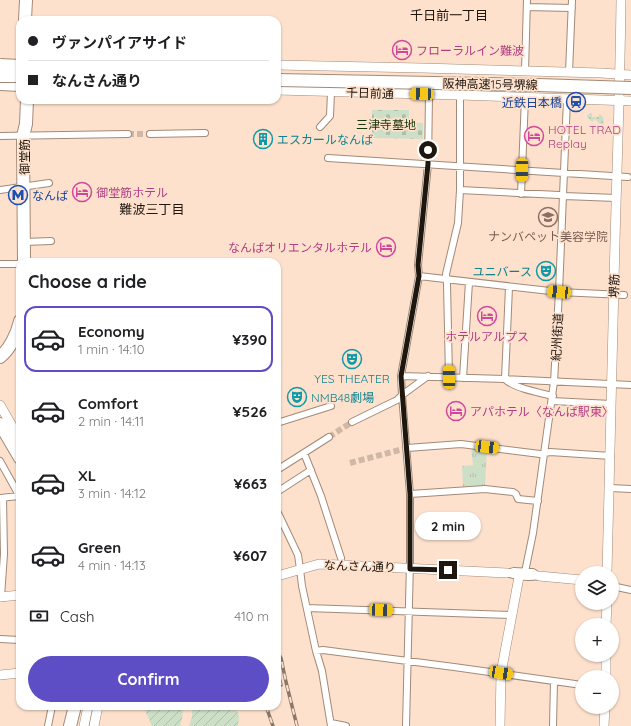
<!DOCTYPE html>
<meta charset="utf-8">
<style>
:root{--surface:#fff;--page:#f6f6f6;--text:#202124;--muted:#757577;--line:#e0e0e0;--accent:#5d4ec6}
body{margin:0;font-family:Quicksand,"Noto Sans JP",sans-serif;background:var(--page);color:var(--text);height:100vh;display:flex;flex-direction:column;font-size:15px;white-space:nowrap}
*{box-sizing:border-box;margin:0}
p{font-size:13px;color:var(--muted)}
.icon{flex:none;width:22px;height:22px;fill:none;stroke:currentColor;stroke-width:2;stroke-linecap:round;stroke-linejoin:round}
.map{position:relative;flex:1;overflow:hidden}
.drawer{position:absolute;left:16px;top:258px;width:265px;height:452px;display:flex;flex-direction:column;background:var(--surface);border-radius:12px;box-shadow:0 1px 3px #0004}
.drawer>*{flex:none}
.hud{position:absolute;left:16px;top:16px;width:265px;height:88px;border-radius:12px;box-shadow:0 1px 3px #0004;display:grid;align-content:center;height:88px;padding:0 12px;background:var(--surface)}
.fabs{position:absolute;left:575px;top:566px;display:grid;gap:8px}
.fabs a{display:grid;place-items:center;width:44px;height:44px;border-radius:50%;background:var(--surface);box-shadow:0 1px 3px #0004;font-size:20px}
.end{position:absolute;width:18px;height:18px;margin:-9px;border:5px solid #1f160e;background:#fff;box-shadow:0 0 0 2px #fff}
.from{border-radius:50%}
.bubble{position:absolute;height:28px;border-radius:14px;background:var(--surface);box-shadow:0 1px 3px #0004;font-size:13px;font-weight:700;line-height:28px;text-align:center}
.car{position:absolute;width:12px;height:24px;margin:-12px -6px;border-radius:5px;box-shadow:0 0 3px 1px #0007;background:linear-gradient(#f5c518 24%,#345 0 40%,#f5c518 0 76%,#345 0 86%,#f5c518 0)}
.hud b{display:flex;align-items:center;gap:14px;height:38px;font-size:15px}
.hud b+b{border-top:1px solid var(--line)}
.hud i{width:10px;height:10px;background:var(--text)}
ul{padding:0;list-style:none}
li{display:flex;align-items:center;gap:12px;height:66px;margin:0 8px 6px;padding:0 4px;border:2px solid transparent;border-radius:12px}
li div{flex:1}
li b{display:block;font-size:15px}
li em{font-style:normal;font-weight:700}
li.current{border-color:var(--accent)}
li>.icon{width:36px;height:36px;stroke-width:1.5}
h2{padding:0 12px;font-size:18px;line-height:48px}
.pay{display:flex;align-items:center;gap:10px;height:44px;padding:0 12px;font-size:15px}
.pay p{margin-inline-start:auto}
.action{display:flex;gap:8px;margin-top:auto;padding:8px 12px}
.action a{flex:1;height:46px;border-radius:24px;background:var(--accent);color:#fff;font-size:16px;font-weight:700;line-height:46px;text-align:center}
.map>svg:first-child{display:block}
.grass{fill:url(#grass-dots)}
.cemetery{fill:url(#cemetery-stones)}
.park{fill:url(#park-tufts)}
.garden{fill:url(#garden-furrows)}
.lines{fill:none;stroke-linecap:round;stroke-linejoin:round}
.street-tunnel{stroke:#d1b8a6;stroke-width:6;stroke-dasharray:6 3;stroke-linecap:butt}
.street-casing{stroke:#a38a76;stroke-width:8}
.secondary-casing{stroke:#a38a76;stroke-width:10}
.primary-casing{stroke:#a38a76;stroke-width:12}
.highway-casing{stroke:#a38a76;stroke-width:14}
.street{stroke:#fff;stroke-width:6}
.secondary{stroke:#fff;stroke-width:9}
.primary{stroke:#fff;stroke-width:10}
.highway{stroke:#fff;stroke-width:12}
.rail-casing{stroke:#8a786a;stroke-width:3.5}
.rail{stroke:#fde1cc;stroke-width:2;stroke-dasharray:6;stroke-linecap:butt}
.highway-bridge-casing{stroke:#a38a76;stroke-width:14;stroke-linecap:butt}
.highway-bridge{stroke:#fff;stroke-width:12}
.route{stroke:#1f160e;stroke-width:5}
.labels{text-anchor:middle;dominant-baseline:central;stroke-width:3.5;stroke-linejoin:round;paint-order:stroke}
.hotel-label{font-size:12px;fill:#b23c85;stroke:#fde1cc;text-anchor:start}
.street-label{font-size:12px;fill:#1f160e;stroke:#fde1cc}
.transit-label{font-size:12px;fill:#164399;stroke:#fde1cc;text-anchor:end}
.park-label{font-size:12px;fill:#183709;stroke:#fde1cc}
.culture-label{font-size:12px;fill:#0d838f;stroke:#fde1cc;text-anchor:start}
.education-label{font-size:12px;fill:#785e54;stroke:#fde1cc}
.neighbourhood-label{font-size:13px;fill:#1f160e;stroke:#fde1cc}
</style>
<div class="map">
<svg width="631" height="726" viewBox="0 0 631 726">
<defs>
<pattern id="grass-dots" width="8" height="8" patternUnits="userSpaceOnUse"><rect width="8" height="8" fill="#cedfc8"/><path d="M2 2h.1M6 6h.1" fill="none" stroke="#b0bfab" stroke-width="1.8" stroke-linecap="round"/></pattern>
<pattern id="cemetery-stones" width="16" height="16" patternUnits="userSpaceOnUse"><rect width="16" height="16" fill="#cedfc8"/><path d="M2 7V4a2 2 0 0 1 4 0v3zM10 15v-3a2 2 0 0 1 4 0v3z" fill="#b0bfab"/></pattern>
<pattern id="park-tufts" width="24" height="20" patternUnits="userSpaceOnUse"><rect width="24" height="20" fill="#cedfc8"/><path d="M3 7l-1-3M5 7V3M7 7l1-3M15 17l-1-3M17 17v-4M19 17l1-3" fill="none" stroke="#b0bfab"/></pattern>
<pattern id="garden-furrows" width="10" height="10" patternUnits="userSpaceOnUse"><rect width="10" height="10" fill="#cedfc8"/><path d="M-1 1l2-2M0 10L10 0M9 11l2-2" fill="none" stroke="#b0bfab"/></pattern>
</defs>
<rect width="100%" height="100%" fill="#fde1cc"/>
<path class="grass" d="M590,113H592V117H599V114C605,116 604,122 603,127L595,119L592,122L587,117V115Z"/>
<path class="cemetery" d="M372,110H409V123H423V139L372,138Z"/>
<path class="park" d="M471,447L487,449L485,486L463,487L462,466L473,465Z"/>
<path class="garden" d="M143,706H182C184,713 182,719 180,726H152Z
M192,706H234L239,715L238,726H189L192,717Z"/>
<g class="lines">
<path class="street-tunnel" d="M128,134H150
M329,437L352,422
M350,463L407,448"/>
<defs>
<path id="street" d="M527,7L572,8
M525,71L527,0
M569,72L572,0
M320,127L330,116L331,92
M150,134L205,133
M0,136L128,134
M328,158L628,177
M0,190L49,183
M460,190L559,195L564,196L616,198
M521,194L525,98
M24,242L51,241
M0,264H20
M419,276L559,292L624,295
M509,287L505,379C513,388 540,393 553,396
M401,376L505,379L631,385
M449,377L447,284L446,274L458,223L460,190V95
M463,378L469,282
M552,401L611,404
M352,422L397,400L402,395L428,376
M277,423L331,406
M407,448L461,444L540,454L550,452L611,456
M304,453L321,496L341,558
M0,461L20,497
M277,470L329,437
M610,488L631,489
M277,492L311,470
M410,494L485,489L513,492L516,494L518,499L538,501
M0,498L19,496
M277,511L298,555L300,569L302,586L316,651L322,671L331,726
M525,572L533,533L554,382L559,292L567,99
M507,573L514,571L533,572L539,576
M507,573C517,577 528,578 539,576
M612,586L631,590
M1,597L4,554L3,498
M307,608L512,615
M0,639L20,640
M316,651L323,650L454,667L582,685
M331,723L346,726
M48,726L52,706
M406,726L410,562V494L402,395L401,376L419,276L418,265L428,164L429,95
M553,726L554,681"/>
<path id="secondary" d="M277,65L422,68L601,73L631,75
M277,90L460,95L631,101
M0,405L20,440
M607,573C610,476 611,380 614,283C616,189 620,95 621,0
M281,575L319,564L507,573
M539,576L582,580
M0,597L20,595
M606,625L607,603
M0,675L20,673
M606,677V655
M84,726L88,706
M94,726L98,706
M500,726L501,673L519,577
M604,726L605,707"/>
<path id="primary" d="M0,85L20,86"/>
<path id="highway" d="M25,20L26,0
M24,262L23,136L26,124L27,100
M0,357C10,349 17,334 20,321
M0,424L20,458
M70,726L75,706"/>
</defs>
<use href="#street" class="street-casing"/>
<use href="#secondary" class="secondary-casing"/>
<use href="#primary" class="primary-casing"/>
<use href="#highway" class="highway-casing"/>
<use href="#street" class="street"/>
<use href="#secondary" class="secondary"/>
<use href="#primary" class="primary"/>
<use href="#highway" class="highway"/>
<defs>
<path id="rail" d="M277,651L281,658L286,682L297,726
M277,670L281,685
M266,706L273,726"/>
</defs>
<use href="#rail" class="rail-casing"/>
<use href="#rail" class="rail"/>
<defs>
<path id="highway-bridge" d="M0,65L20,66
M0,76H20
M277,80L538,85L631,88"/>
</defs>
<use href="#highway-bridge" class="highway-bridge-casing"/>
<use href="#highway-bridge" class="highway-bridge"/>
</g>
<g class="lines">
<path class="route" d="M428,150V164L418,265L419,276L401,376L410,494V569L448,570"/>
</g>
<defs>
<symbol id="hotel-ring" viewBox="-11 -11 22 22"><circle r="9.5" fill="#fde1cc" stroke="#d1479c" stroke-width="1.5"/><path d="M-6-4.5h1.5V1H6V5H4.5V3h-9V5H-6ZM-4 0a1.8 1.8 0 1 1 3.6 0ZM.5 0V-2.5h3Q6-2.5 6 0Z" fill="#d1479c"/></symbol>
<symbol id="station-ring" viewBox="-11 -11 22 22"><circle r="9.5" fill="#fde1cc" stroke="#1a4fb4" stroke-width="1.5"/><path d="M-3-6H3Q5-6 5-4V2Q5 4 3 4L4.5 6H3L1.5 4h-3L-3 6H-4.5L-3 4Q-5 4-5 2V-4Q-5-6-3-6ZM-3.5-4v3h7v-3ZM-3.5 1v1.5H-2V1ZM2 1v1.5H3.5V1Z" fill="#1a4fb4"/></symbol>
<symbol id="building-ring" viewBox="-11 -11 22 22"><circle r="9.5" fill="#fde1cc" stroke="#0f9aa8" stroke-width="1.5"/><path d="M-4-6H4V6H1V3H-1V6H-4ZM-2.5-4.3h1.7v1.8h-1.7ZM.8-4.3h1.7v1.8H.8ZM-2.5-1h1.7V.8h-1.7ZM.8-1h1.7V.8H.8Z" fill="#0f9aa8"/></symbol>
<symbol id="metro-ring" viewBox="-11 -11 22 22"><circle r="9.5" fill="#fde1cc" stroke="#1a4fb4" stroke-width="1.5"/><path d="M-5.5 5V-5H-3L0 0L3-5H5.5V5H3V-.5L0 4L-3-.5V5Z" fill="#1a4fb4"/></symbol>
<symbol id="university-ring" viewBox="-11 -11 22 22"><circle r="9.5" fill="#fde1cc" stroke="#8d6e63" stroke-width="1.5"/><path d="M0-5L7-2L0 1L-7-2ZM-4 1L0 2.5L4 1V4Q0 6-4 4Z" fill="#8d6e63"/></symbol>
<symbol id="theatre-ring" viewBox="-11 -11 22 22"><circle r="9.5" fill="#fde1cc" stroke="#0f9aa8" stroke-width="1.5"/><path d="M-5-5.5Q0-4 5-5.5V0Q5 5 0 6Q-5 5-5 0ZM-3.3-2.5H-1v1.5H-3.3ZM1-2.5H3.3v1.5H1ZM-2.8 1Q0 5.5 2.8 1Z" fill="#0f9aa8"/></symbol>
</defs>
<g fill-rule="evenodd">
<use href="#hotel-ring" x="391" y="39" width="22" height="22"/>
<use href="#station-ring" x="565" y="91" width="22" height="22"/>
<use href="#hotel-ring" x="523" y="125" width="22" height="22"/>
<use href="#building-ring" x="252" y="128" width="22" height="22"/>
<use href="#hotel-ring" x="71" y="181" width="22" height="22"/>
<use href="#metro-ring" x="7" y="184" width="22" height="22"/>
<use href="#university-ring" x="537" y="206" width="22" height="22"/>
<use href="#hotel-ring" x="375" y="236" width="22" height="22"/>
<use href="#theatre-ring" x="535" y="260" width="22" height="22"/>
<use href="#hotel-ring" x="476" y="305" width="22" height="22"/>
<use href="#theatre-ring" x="341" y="348" width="22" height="22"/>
<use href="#theatre-ring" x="286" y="386" width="22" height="22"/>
<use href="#hotel-ring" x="445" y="400" width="22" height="22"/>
</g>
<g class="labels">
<g class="hotel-label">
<text x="416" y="50">フローラルイン難波</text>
<text x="548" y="129">HOTEL TRAD<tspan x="548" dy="14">Replay</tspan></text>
<text x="96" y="192">御堂筋ホテル</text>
<text x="372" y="247" text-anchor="end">なんばオリエンタルホテル</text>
<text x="487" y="336" text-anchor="middle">ホテルアルプス</text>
<text x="470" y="411">アパホテル〈なんば駅東〉</text>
</g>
<g class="street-label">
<text transform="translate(490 84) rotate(1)">阪神高速15号堺線</text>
<text transform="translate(370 93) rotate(2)">千日前通</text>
<text transform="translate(24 157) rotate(-90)">御堂筋</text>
<text transform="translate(614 286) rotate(-89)">堺筋</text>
<text transform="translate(557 337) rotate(-87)">紀州街道</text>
<text transform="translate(360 566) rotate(2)">なんさん通り</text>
</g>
<g class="transit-label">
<text x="562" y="102">近鉄日本橋</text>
<text x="32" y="195" text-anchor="start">なんば</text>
</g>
<g class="park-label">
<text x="386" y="124">三津寺墓地</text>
</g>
<g class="culture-label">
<text x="277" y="139">エスカールなんば</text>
<text x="532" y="271" text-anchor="end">ユニバース</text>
<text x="352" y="378" text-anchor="middle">YES THEATER</text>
<text x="311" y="397">NMB48劇場</text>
</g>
<g class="education-label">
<text x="548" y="236">ナンバペット美容学院</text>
</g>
<g class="neighbourhood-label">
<text x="449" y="15">千日前一丁目</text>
<text x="152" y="209">難波三丁目</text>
</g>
</g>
</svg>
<div class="fabs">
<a><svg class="icon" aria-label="layers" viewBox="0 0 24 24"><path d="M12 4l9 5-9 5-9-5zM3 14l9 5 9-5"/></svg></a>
<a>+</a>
<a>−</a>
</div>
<i class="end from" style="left:428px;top:150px"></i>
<i class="end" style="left:448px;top:570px"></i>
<div class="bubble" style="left:415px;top:512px;width:66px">2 min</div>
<i class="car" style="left:422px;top:94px;rotate:272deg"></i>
<i class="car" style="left:522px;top:170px;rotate:181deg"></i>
<i class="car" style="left:559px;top:292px;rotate:276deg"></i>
<i class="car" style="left:449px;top:377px;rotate:359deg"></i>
<i class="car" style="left:487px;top:447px;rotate:97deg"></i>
<i class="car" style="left:381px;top:610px;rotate:92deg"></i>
<i class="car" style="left:501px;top:673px;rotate:99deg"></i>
<div class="hud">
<b><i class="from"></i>ヴァンパイアサイド</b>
<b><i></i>なんさん通り</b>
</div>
<section class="drawer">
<h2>Choose a ride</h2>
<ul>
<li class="current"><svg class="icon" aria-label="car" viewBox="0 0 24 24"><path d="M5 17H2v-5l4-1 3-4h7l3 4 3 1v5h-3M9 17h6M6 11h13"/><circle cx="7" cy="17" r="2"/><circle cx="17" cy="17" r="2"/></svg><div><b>Economy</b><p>1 min · 14:10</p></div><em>¥390</em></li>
<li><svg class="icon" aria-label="car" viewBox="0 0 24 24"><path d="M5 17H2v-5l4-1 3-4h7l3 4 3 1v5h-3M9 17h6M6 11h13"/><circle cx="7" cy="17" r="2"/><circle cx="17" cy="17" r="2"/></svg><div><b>Comfort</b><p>2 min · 14:11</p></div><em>¥526</em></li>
<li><svg class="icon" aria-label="car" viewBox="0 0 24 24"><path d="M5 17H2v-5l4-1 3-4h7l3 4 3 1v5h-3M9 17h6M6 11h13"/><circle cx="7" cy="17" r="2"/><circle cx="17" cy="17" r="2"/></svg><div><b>XL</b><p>3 min · 14:12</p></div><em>¥663</em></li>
<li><svg class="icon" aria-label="car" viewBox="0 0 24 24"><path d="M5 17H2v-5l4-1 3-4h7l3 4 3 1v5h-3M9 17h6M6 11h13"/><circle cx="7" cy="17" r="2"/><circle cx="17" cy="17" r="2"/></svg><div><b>Green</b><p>4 min · 14:13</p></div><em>¥607</em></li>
</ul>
<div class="pay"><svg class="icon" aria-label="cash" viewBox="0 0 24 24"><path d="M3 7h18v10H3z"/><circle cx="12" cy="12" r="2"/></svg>Cash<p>410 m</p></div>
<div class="action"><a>Confirm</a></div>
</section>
</div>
